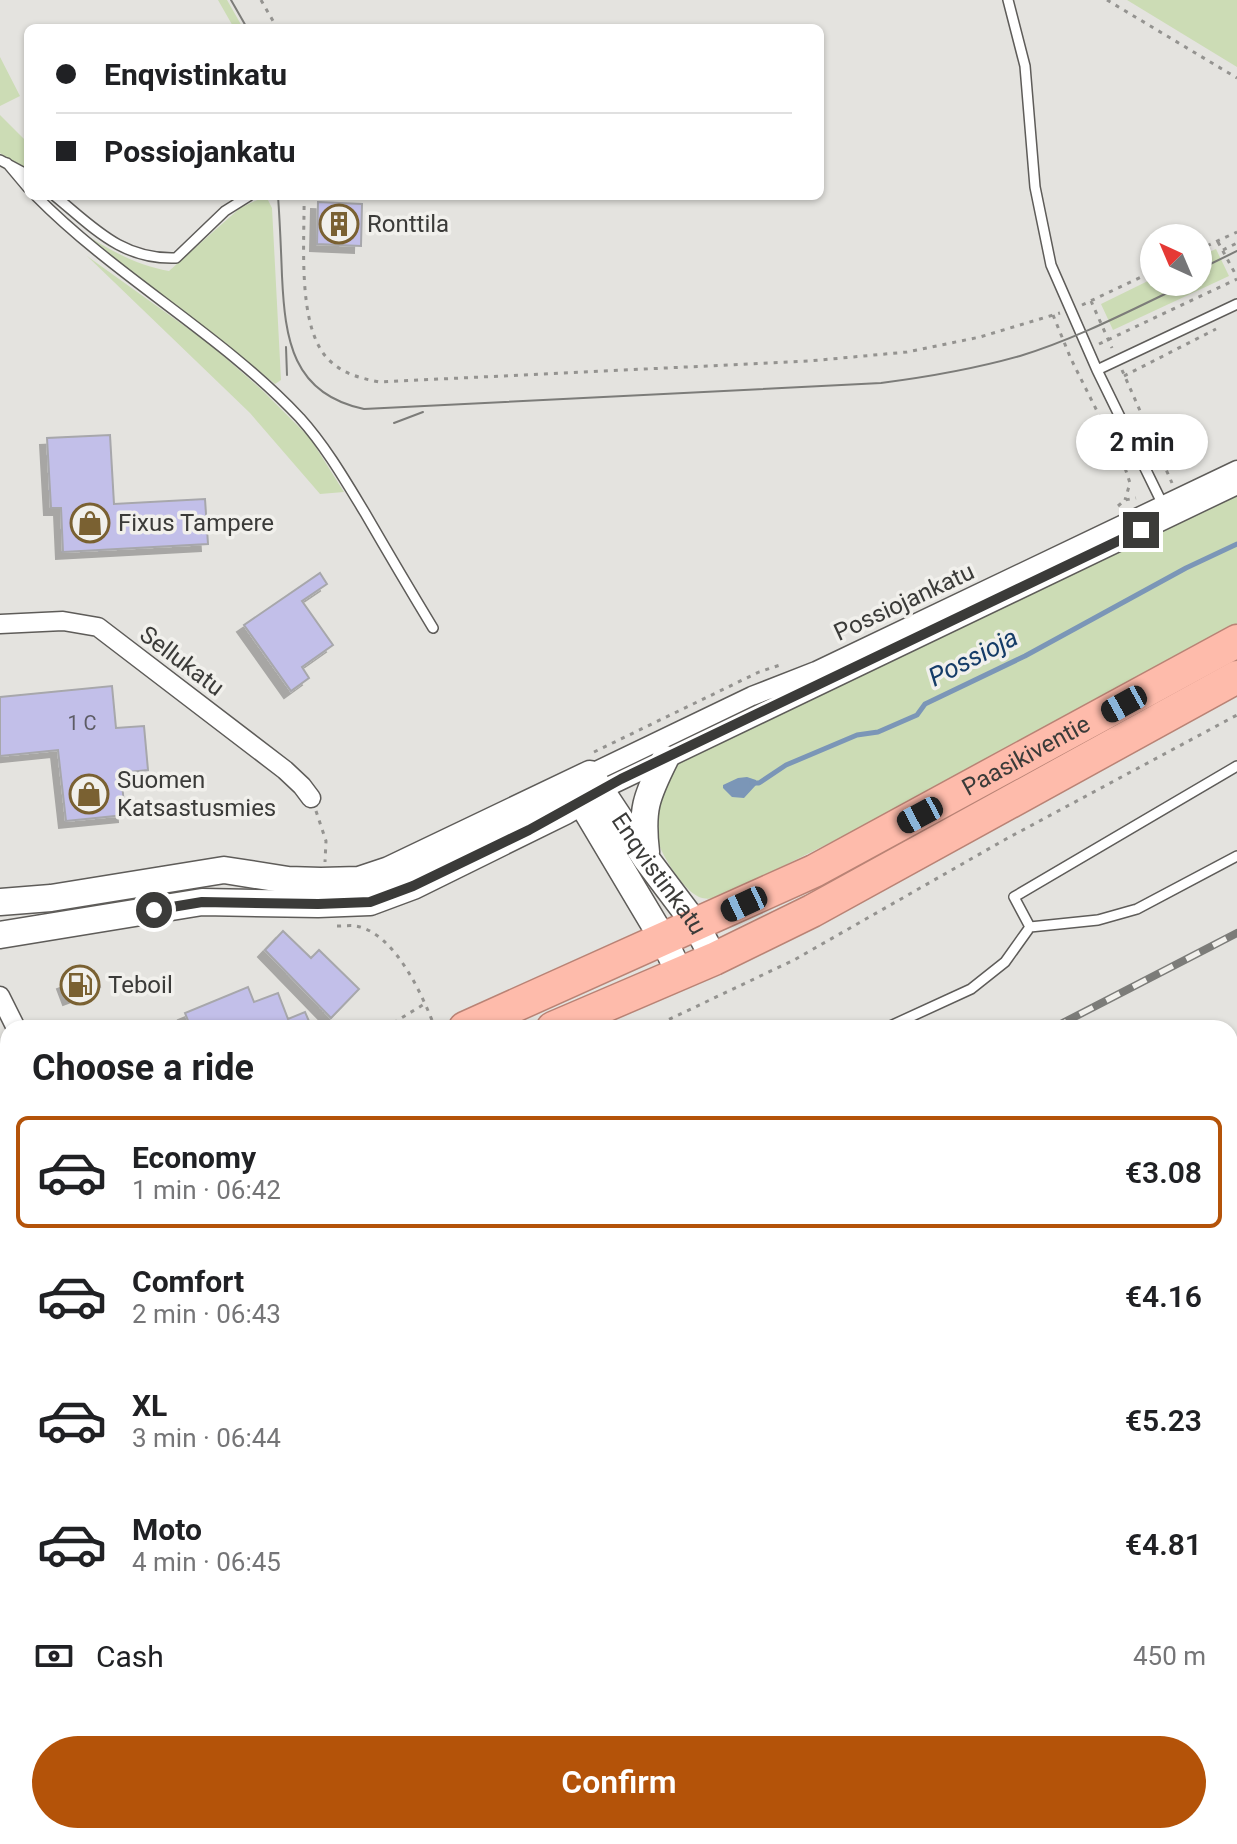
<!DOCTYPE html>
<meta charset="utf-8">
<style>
:root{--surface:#fff;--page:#f6f6f6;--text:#202124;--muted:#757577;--line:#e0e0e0;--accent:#b45309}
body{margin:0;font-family:Roboto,sans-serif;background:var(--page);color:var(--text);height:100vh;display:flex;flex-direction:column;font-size:30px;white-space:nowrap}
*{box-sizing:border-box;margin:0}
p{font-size:26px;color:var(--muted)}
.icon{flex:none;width:44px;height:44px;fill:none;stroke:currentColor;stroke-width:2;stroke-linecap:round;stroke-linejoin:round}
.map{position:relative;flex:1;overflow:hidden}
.details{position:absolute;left:0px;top:1020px;width:1238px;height:824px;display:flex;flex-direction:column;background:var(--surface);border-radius:24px 24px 0 0;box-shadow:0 2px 6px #0004}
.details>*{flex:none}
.hud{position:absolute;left:24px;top:24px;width:800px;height:176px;border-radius:12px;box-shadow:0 2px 6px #0004;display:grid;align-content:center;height:176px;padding:0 32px;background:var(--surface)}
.needle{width:52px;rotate:316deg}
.controls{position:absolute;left:1140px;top:224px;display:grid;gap:16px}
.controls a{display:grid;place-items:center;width:72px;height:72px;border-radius:50%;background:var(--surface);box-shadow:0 2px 6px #0004;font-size:40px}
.end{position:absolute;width:36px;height:36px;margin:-18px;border:10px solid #3b3b39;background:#fff;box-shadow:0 0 0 4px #fff}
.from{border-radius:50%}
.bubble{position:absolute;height:56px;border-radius:28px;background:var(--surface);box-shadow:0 2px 6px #0004;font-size:26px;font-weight:600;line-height:56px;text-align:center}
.car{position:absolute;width:24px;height:48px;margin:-24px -12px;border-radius:10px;box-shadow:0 0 6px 2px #0007;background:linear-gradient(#222 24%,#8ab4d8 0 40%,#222 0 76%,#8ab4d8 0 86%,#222 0)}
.hud b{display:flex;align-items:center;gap:28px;height:76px;font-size:30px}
.hud b+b{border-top:2px solid var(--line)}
.hud i{width:20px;height:20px;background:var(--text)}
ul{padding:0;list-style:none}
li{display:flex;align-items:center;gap:24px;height:112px;margin:0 16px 12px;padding:0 16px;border:4px solid transparent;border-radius:12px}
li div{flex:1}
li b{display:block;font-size:30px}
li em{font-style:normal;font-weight:600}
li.selected{border-color:var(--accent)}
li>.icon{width:72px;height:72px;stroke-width:1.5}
h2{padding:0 32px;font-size:36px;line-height:96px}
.pay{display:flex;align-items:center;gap:20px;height:88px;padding:0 32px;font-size:30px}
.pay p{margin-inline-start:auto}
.action{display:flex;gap:16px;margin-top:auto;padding:16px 32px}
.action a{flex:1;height:92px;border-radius:48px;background:var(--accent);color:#fff;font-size:32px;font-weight:600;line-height:92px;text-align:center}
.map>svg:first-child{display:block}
.green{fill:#ccdcb5}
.water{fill:#7b96b7}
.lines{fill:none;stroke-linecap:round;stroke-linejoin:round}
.stream{stroke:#7b96b7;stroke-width:5}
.building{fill:#c2bfe9;stroke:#a7a7ab;stroke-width:2;filter:url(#shadow)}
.service-casing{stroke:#5e5c59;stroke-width:12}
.minor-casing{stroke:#5e5c59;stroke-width:21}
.secondary-casing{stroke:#5e5c59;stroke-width:29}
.trunk-casing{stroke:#b98375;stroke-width:35}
.path{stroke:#949390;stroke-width:3;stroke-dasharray:4 6;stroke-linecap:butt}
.service{stroke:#fff;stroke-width:9}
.minor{stroke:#fff;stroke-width:18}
.secondary{stroke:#fff;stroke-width:26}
.trunk{stroke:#febbab;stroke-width:32}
.tram{stroke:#7c7c79;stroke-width:2}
.rail-casing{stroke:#7c7c79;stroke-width:8}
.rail{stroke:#f1f0ec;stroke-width:5;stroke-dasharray:15;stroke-linecap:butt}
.route{stroke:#3b3b39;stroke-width:10}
.labels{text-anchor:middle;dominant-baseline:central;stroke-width:7;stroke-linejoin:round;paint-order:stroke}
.number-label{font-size:20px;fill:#5d5c65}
.poi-label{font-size:24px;fill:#3b3b39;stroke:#f1f0ec;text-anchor:start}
.street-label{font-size:24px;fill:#3b3b39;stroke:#f1f0ec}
.water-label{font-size:26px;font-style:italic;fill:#153c68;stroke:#f1f0ec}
</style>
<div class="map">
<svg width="1237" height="1844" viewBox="0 0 1237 1844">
<defs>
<filter id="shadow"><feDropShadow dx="-7" dy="7" stdDeviation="0" flood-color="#0004"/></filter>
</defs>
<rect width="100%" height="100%" fill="#e4e3df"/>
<path class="green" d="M218,0H227L243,28H234Z
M1127,0H1237V67Z
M0,57L20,96L0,106Z
M0,115L28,143V171L0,153Z
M266,196L272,208L281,380L275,384C211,330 142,282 77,229C106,248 134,265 169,271L240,208Z
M1216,249L1229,276L1113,330L1101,304L1154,278V282H1198V257Z
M87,256L211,345L262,390L310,438L344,492L320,494L250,413Z
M1237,493V625L908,804L729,893C719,897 709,901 699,897C679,888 651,839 652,818C653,795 664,779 677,761Z
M8,1459V1836H451L443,1844H0V1462Z
M490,1836H547L544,1844H488Z"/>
<path class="water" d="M747,777L756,780V785L744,798L732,797L723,788V785L738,778Z
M451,1836H490L488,1844H443Z"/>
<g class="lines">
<path class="stream" d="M752,783H759L786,765L857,735L878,732L917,715L925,704L1025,656L1186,568L1237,544"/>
</g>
<path class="building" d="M318,202L362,204L361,246L317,244Z
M110,435L114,504L205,499L208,544L63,552L61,508H51L47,438Z
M320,573L327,584L302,601L333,645L302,667L309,678L291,691L244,625Z
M112,686L116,728L144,726L148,770L121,773L125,815L66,821L58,750L0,756V697Z
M283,931L311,958L319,950L359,989L331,1018L265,950Z
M94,971L100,987L70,998L64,982Z
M248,987L254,1002L278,993L288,1019L305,1012L312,1028H191L185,1013Z"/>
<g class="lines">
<defs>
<path id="service" d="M1008,0L1025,66L1035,187L1051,265L1097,370L1164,507
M0,160L28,175
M7,163L28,188
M36,196C117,278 221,334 300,418C326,447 345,480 365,513C387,551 410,590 433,628
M55,196C94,228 122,260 176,258L225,211L249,196
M1097,370L1237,304
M1030,927L1014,897L1237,766
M172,1028L173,1027
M886,1028L971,989L1005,962L1030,927L1098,920L1137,909L1237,856
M1230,1234L1237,1228
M1230,1388L1237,1382
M0,1394L8,1391
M1230,1565L1237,1560
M563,1844L567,1836
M653,1844L659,1836"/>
<path id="minor" d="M0,624L63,621L98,627L285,770L302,786L311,798
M590,774L752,696L816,671L1237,470
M601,790L1237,485
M0,996L16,1028
M1230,1822L1237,1820
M1047,1836L1048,1844
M1188,1844L1199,1836"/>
<g id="secondary">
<path d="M573,788L663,939L680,974"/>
<path d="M646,852C641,810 646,797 665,759"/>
<path id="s1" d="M0,902L51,898L224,870L288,880L321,881L359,880L389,870L590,774L647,860L696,925L714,959"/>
<path d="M0,935L202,902L318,904L370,902L413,886L565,811L601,790"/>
<path d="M1230,1507L1237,1500"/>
<path d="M930,1844L936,1836"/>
</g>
<g id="trunk">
<path id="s2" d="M465,1028L814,871L1237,641"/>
<path d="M553,1028L714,959L812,911L1237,677"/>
<path d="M0,1221L8,1218"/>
<path d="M0,1258L8,1254"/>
</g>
</defs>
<use href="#service" class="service-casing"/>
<use href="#minor" class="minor-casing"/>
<use href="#secondary" class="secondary-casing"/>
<use href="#trunk" class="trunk-casing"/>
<path class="path" d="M261,0L277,28
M1107,0L1237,78
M304,196C305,239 296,328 329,360C343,374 360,378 379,382L809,361L907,352L980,337L1060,313
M1218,242L1237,277
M1198,250L1237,232
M1223,250L1237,243
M1091,301L1112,348
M1082,305L1154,271
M1053,315L1071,359L1124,465L1130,483L1125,500
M1099,344L1237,279
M1122,370L1172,483
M1124,376L1216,329
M1118,506L1125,500L1136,498
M594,752L759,672L783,664
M316,811L326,841L325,862
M337,926C344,926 351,925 356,926C395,933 423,996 435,1028
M385,1028L426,1003
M651,1028L794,960L1006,839L1237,715
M0,1296L8,1293
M0,1323L8,1319
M0,1448L8,1446
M0,1569L8,1568
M0,1644L3,1643
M0,1709L8,1700
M0,1764L8,1769
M0,1822L8,1814
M101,1836L106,1844
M259,1844L262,1836
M367,1844L378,1836
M399,1844L400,1836"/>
<use href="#service" class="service"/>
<use href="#minor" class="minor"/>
<use href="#secondary" class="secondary"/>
<use href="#trunk" class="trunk"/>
<path class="tram" d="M231,0L247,28
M278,196C280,223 281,249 282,276C285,339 292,394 364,409L881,383C928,377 974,369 1020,356C1079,338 1135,308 1190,282
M1198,270L1237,251
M286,347L287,375
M394,423L423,412"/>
<defs>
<path id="rail" d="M1053,1028L1237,933
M1230,1060L1237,1054
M0,1435L8,1432
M615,1844L620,1836"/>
</defs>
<use href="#rail" class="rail-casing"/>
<use href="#rail" class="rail"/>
</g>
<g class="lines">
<path class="route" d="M154,910L202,902L318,904L370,902L413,886L529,830L621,779L1141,530"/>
</g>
<defs>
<symbol id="building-ring" viewBox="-11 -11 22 22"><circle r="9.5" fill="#f1f0ec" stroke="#7a6132" stroke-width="1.5"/><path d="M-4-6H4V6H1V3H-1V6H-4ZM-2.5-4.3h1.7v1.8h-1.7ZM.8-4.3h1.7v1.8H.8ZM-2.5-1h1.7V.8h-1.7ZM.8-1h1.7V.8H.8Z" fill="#7a6132"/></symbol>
<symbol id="shop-ring" viewBox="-11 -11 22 22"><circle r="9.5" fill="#f1f0ec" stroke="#7a6132" stroke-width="1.5"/><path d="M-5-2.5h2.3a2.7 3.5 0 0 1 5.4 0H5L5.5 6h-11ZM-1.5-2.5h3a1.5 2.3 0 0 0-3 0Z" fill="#7a6132"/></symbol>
<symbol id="fuel-ring" viewBox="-11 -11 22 22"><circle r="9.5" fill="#f1f0ec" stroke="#7a6132" stroke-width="1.5"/><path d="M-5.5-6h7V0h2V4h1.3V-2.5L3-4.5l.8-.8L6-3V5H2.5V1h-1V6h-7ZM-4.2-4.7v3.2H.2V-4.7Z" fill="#7a6132"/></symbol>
</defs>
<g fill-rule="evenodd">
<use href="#building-ring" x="317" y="202" width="44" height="44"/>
<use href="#shop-ring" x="68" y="501" width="44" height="44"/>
<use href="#shop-ring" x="67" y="772" width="44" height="44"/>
<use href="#fuel-ring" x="58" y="963" width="44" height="44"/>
</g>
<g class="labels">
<g class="number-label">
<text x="82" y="723">1 C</text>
</g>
<g class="poi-label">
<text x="367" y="224">Ronttila</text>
<text x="118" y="523">Fixus Tampere</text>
<text x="117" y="780">Suomen<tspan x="117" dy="28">Katsastusmies</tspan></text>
<text x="108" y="985">Teboil</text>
</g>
<g class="street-label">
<text transform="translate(904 602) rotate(-25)">Possiojankatu</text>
<text transform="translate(182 661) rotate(37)">Sellukatu</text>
<text stroke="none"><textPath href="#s2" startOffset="624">Paasikiventie</textPath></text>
<text stroke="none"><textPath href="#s1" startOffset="738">Enqvistinkatu</textPath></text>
</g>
<g class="water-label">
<text transform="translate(973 657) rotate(-27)">Possioja</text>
</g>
</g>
</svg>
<div class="controls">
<a><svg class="needle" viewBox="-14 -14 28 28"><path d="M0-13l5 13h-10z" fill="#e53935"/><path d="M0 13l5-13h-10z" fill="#757577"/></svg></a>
</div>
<i class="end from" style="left:154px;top:910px"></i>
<i class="end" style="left:1141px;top:530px"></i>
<div class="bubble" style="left:1076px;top:414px;width:132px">2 min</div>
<i class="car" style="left:1124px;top:704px;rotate:241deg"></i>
<i class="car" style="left:920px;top:815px;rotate:242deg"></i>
<i class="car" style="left:744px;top:904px;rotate:245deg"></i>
<div class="hud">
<b><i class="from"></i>Enqvistinkatu</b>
<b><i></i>Possiojankatu</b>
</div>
<section class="details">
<h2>Choose a ride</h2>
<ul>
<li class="selected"><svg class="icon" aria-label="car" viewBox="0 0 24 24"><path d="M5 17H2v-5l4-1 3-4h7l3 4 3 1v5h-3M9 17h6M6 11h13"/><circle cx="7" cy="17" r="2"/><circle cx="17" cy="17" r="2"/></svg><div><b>Economy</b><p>1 min · 06:42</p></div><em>€3.08</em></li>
<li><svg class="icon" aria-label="car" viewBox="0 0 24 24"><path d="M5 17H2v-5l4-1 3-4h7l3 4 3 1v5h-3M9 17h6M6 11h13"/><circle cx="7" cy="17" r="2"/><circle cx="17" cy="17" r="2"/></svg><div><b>Comfort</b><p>2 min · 06:43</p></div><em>€4.16</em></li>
<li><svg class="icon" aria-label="car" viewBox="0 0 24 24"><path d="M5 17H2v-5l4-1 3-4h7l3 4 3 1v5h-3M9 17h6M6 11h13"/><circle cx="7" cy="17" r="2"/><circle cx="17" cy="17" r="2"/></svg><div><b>XL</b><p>3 min · 06:44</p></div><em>€5.23</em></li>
<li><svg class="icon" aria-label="car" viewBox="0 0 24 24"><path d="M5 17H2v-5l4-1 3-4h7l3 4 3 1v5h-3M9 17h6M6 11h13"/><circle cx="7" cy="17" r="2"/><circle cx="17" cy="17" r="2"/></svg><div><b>Moto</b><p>4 min · 06:45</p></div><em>€4.81</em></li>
</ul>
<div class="pay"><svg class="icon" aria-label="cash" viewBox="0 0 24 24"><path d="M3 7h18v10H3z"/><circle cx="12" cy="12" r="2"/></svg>Cash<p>450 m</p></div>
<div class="action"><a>Confirm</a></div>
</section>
</div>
